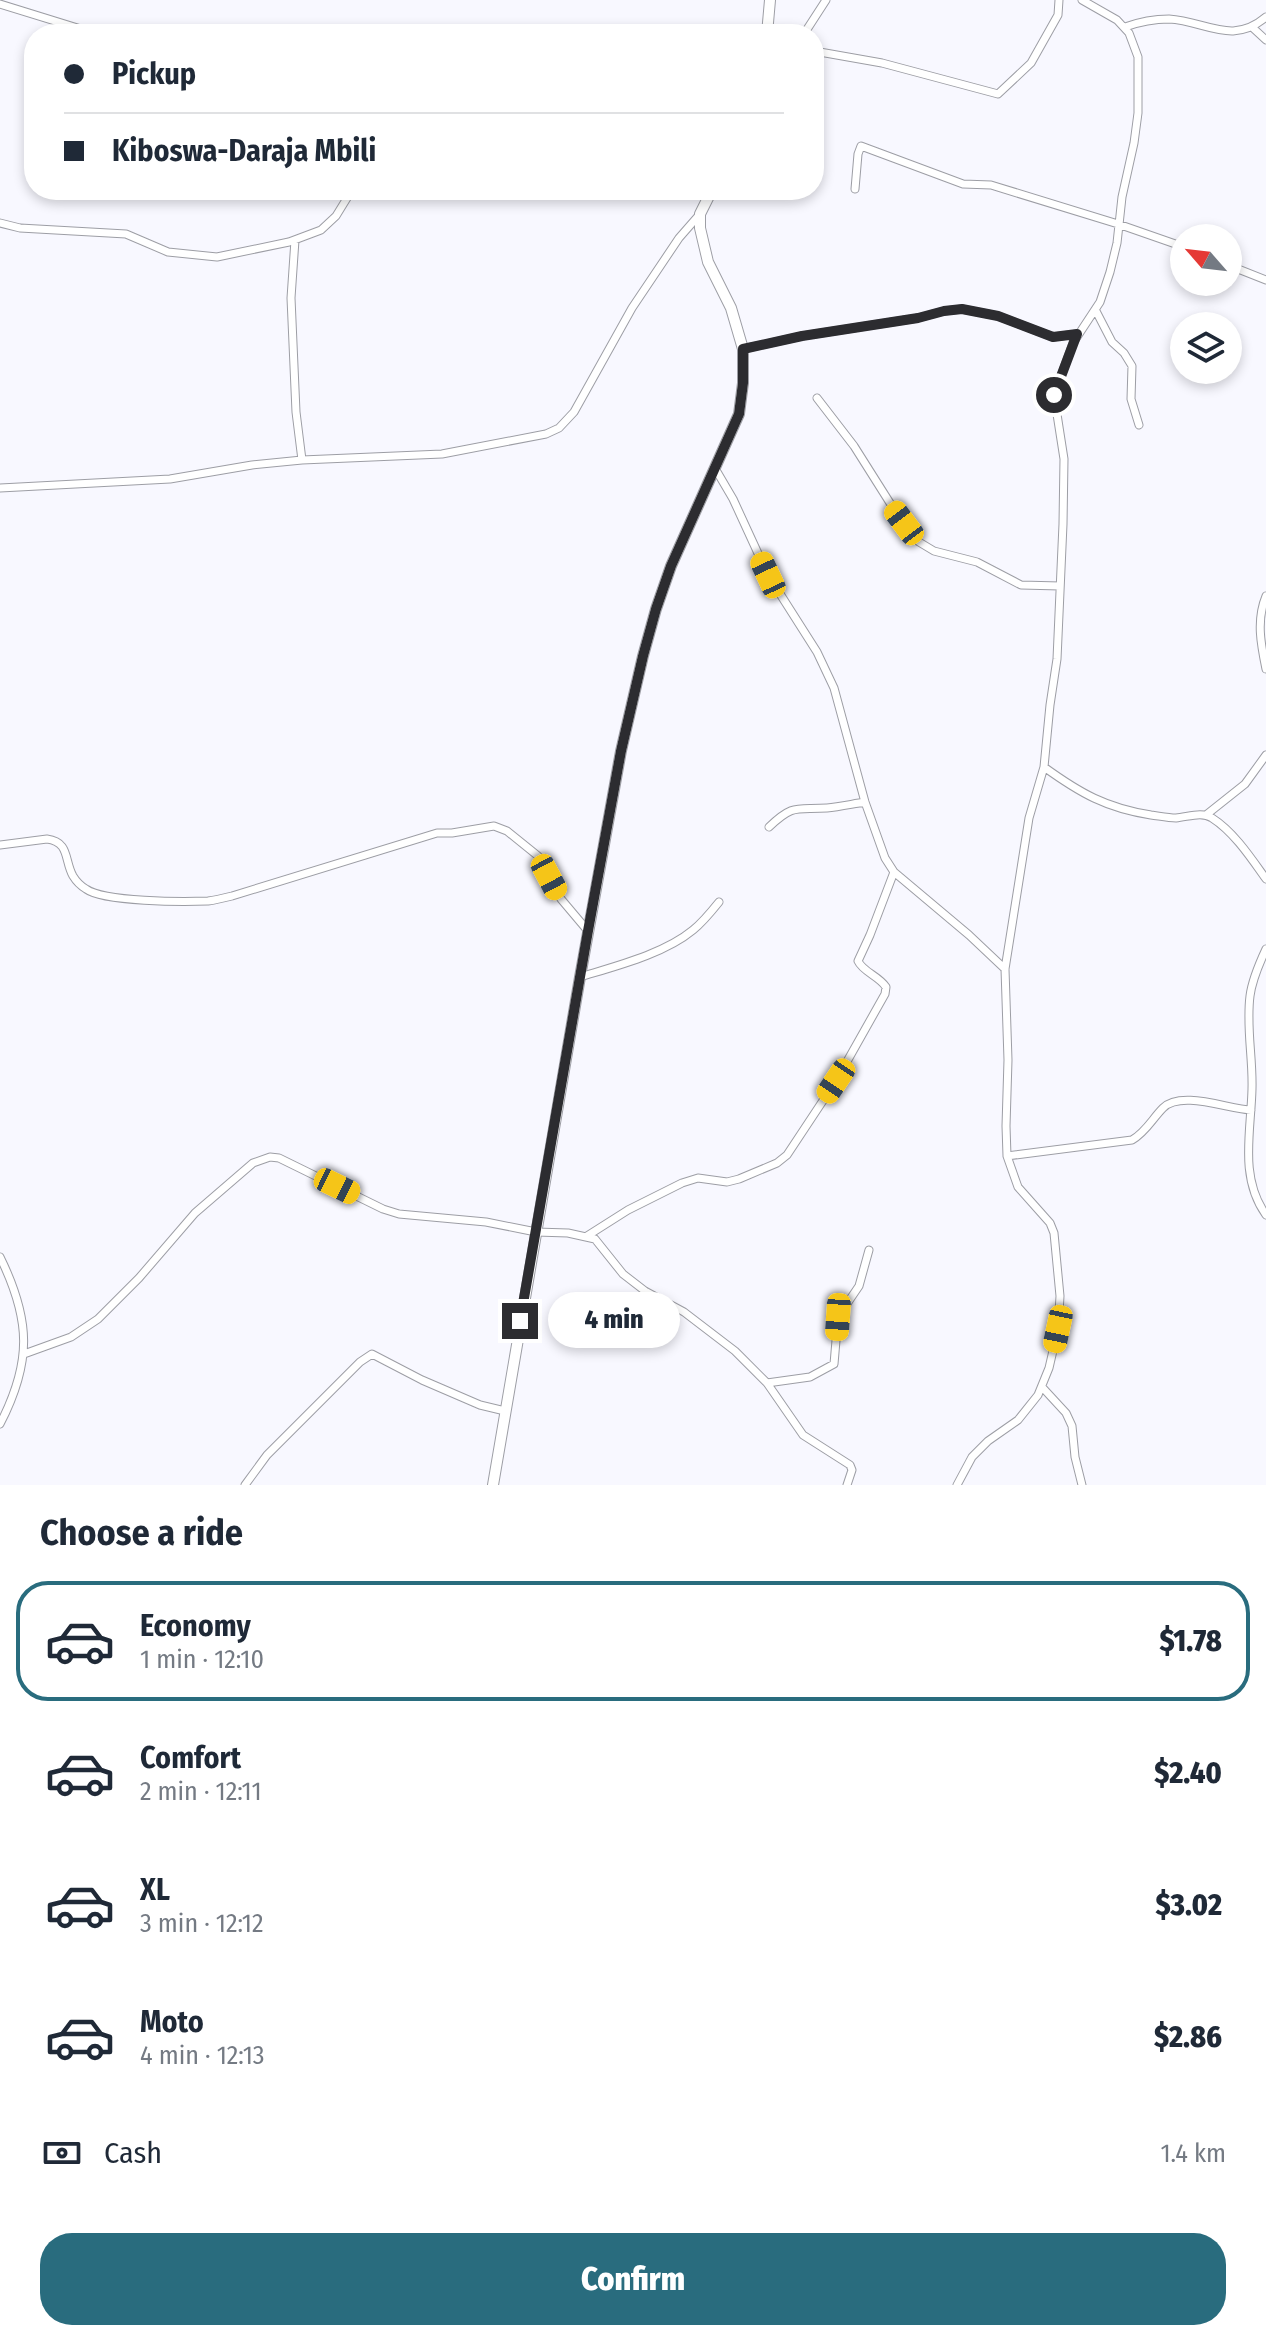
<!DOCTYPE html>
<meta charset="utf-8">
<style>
:root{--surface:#fff;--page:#f2f2f3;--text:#1f2937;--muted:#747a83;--line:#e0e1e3;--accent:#296c7e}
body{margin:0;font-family:"Fira Sans Condensed",sans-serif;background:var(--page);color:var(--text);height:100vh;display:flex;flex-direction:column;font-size:30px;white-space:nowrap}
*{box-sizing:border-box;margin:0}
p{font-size:26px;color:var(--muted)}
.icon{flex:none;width:44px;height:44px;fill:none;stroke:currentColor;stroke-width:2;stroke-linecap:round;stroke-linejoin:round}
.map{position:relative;height:1485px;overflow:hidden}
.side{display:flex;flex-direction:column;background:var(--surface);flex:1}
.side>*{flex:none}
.top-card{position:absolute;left:24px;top:24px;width:800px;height:176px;border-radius:32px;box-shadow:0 4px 12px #0003;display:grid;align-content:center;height:176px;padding:0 40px;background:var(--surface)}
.needle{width:52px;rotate:298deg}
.buttons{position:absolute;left:1170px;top:224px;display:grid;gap:16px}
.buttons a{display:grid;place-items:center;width:72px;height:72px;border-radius:50%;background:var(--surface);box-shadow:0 4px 12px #0003;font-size:40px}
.end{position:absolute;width:36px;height:36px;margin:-18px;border:10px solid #2c2c30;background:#fff;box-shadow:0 0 0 4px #fff}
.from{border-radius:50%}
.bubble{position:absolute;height:56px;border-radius:28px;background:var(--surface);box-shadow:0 4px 12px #0003;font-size:26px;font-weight:800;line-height:56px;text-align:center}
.car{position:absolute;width:24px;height:48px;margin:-24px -12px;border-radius:10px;box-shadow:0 0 6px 2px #0007;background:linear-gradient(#f5c518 24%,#345 0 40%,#f5c518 0 76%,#345 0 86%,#f5c518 0)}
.top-card b{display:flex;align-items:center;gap:28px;height:76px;font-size:30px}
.top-card b+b{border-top:2px solid var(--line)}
.top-card i{width:20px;height:20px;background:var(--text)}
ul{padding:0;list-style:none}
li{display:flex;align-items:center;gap:24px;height:120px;margin:0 16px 12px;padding:0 24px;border:4px solid transparent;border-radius:32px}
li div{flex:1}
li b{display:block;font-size:30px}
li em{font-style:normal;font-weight:800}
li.selected{border-color:var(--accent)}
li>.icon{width:72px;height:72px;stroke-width:1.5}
h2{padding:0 40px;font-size:36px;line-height:96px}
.pay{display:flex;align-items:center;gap:20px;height:88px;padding:0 40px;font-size:30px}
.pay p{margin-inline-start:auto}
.button{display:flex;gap:16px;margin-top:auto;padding:16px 40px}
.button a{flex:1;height:92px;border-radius:32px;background:var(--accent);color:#fff;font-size:32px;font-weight:800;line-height:92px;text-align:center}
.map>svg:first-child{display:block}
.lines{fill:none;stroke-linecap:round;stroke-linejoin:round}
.minor-casing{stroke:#9d9ea5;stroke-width:9}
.secondary-casing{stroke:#9d9ea5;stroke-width:12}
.minor{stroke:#fff;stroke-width:7}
.secondary{stroke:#fff;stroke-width:10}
.route{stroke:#2c2c30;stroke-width:10}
</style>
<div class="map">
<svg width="1266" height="1485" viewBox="0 0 1266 1485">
<rect width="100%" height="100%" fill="#f8f8ff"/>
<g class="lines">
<defs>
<path id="minor" d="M1082,0L1117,20L1129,33L1138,57V113L1134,143L1122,197L1117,243L1110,272L1100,302L1073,343L1054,395L1064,459L1063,524L1057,659L1050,705L1044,767C1080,793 1106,808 1151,815C1159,816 1168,818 1176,818C1188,817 1202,811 1212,818C1234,832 1251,858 1266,879
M0,4L97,34
M1125,27C1139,22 1154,19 1169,19C1206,21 1232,46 1266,17
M1253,28L1266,40
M804,34L826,0
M814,51L882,63L998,94L1031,63L1058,15L1059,0
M855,189L858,154L861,146L963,184L991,185L1118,224L1184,247
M0,223L20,228L126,234L168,252L217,257L289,242L321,230L336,216L352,190
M295,240L291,298L296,412L302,460
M1228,265L1266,280
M1096,311L1112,342L1124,353L1132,366L1131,399L1139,425
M743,349L802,336L918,318L944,311L962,309L998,316L1053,337L1077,334
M817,398L854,446L890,503L919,542L934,551L977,562L1021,585L1060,586
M716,470L733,499L768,575L817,652L834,688L865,802L885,858L894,872L969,935L1005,969
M0,488L170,479L252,465L302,460L442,454L546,434L559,428L574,412L632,308L679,238L700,214
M1266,596C1256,620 1261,645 1266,669
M1206,815L1245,784L1266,755
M769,827C794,803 797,810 827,808C839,807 852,804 865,802
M0,845L47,839C70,842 64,860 73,876C76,881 81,886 86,889C104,902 183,902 208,901C216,900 224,898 232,896L437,833H452L494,826L507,831L538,856L561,899L588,931
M1266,949C1259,964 1252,980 1250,996C1246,1027 1253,1058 1252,1089C1251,1132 1239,1177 1266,1215
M580,977C616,966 664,954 693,930C703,922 711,912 719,902
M1007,1156L1132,1140C1146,1132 1152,1119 1163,1108C1181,1090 1228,1109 1251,1110
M587,1236L628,1210L682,1183L698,1178L727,1182L739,1179L777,1163L787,1155L836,1081L885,994L886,987C879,976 863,972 858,961L870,935L894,872
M0,1257C31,1320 32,1362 0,1424
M24,1354L71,1337L98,1319L139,1278L195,1213L253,1163L270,1157L279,1158L383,1209L399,1214L486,1222L536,1232L568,1233L595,1239L623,1274L645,1291L684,1312L735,1351L767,1383L803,1435L850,1465L852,1470L847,1485
M767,1383L810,1377L834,1364L838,1317L859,1286L869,1250
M1042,1387L1066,1413L1072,1426L1075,1457L1082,1485
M245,1485L267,1455L360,1362L372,1354L422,1380L480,1405L505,1411
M957,1485L972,1457L988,1441L1018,1420L1038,1395L1049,1368L1058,1329L1060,1296L1054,1233L1050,1223L1018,1187L1007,1156L1006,1126L1008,1060L1005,969L1029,818L1044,767"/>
<path id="secondary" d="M767,34L770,0
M493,1485L580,977L621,751L643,656L656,609L671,566L739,414L743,383V349L731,308L708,262L700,228V214L712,190"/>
</defs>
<use href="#minor" class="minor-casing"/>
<use href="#secondary" class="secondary-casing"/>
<use href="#minor" class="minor"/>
<use href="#secondary" class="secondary"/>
</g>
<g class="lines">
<path class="route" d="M520,1321L588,931L621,751L643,656L656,609L671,566L739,414L743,383V349L802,336L918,318L944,311L962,309L998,316L1053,337L1077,334L1054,395"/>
</g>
</svg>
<div class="buttons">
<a><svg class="needle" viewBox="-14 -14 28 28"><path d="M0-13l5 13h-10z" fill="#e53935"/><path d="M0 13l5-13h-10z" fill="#747a83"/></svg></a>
<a><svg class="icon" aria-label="layers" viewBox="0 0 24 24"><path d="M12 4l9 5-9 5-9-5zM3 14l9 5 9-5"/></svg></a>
</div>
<i class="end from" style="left:1054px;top:395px"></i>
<i class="end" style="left:520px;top:1321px"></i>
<div class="bubble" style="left:548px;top:1292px;width:132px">4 min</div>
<i class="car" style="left:904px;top:523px;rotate:323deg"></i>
<i class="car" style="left:768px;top:575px;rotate:335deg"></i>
<i class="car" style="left:549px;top:877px;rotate:152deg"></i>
<i class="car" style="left:836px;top:1081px;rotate:214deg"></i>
<i class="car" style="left:337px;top:1186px;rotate:116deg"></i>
<i class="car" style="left:838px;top:1317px;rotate:184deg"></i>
<i class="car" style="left:1058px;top:1329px;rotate:192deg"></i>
<div class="top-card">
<b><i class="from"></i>Pickup</b>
<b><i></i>Kiboswa-Daraja Mbili</b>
</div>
</div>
<section class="side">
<h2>Choose a ride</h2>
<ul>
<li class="selected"><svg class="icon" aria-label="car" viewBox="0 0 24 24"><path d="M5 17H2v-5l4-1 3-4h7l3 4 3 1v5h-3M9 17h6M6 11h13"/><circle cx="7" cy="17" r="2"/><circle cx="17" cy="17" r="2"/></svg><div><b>Economy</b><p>1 min · 12:10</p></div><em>$1.78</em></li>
<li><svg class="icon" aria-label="car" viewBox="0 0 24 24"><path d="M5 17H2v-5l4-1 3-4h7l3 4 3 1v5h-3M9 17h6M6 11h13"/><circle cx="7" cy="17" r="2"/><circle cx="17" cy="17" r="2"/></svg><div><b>Comfort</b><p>2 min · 12:11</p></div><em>$2.40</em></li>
<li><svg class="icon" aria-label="car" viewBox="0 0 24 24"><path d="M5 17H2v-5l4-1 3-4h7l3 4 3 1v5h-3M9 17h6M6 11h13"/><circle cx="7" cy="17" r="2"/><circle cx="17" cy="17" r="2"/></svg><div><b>XL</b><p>3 min · 12:12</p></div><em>$3.02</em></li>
<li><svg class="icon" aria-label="car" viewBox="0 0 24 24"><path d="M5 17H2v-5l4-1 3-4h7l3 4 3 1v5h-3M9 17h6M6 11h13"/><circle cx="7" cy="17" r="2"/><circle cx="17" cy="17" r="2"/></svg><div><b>Moto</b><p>4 min · 12:13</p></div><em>$2.86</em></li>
</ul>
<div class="pay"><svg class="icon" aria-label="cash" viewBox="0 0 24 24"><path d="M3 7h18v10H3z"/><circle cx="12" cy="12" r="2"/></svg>Cash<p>1.4 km</p></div>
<div class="button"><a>Confirm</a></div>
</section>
